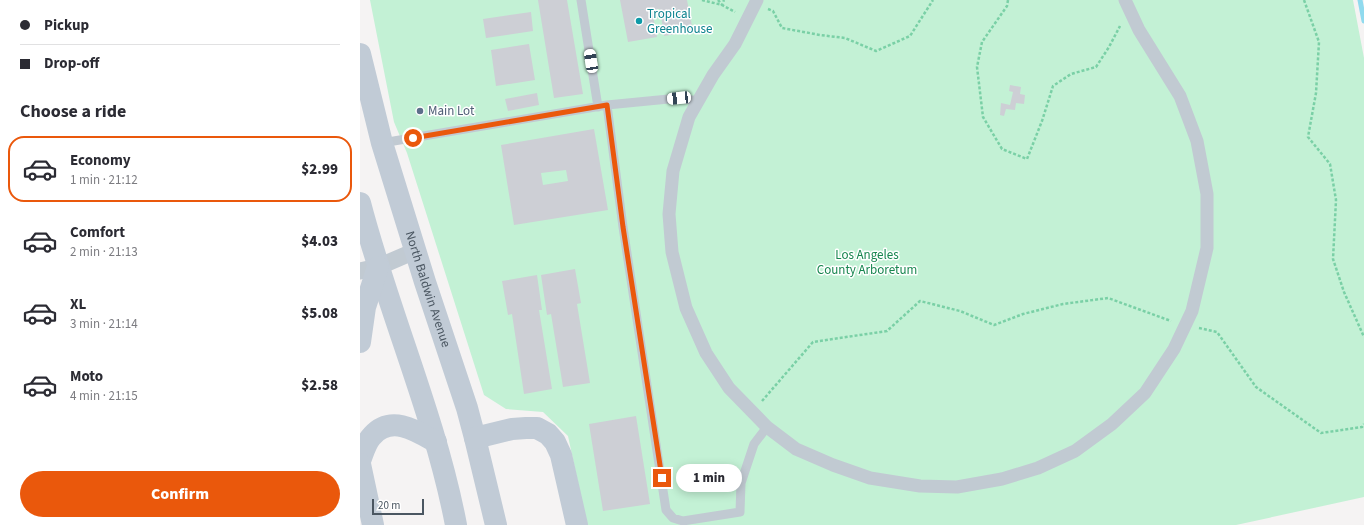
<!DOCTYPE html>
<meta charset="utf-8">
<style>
:root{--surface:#fff;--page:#f7f7f7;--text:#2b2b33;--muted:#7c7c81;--line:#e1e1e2;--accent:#ea580c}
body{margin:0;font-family:"Source Sans 3",sans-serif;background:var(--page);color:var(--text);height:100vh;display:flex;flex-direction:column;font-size:15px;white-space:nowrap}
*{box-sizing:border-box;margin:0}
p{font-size:13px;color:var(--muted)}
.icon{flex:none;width:22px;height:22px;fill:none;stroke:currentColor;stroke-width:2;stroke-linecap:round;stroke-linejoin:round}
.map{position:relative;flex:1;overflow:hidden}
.details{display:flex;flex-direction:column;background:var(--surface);width:360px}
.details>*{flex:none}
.hud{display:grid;align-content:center;height:88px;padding:0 20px;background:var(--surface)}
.scale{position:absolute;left:12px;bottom:10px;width:52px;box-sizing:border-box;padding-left:4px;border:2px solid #4a5661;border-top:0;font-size:11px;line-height:14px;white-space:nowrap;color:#4a5661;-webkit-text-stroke:3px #fff;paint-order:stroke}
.end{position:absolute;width:18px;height:18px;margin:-9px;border:5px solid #ea580c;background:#fff;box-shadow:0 0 0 2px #fff}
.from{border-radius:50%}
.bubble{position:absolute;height:28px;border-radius:14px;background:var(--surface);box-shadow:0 2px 10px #0003;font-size:13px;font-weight:800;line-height:28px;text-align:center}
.car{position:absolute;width:12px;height:24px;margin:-12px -6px;border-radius:5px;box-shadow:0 0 3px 1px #0007;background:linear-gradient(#fff 24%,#345 0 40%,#fff 0 76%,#345 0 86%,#fff 0)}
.hud b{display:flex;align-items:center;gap:14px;height:38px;font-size:15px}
.hud b+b{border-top:1px solid var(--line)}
.hud i{width:10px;height:10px;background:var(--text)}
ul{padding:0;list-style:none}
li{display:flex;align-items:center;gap:12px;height:66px;margin:0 8px 6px;padding:0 12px;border:2px solid transparent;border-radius:16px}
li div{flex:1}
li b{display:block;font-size:15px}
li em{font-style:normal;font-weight:800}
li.selected{border-color:var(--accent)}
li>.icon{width:36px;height:36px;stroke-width:1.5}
h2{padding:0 20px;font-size:18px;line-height:48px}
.primary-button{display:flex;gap:8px;margin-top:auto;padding:8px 20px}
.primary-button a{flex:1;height:46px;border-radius:24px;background:var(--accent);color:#fff;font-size:16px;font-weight:800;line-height:46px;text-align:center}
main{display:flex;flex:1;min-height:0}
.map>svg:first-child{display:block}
.green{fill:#c3f1d5}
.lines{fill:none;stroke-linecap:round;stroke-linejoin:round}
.stream{stroke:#90daee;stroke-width:5}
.building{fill:#cdcfd5;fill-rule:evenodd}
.path{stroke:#7ad0a6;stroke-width:2.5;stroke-dasharray:3 2;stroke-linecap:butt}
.service{stroke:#c1cad2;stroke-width:9}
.pedestrian{stroke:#c1cad2;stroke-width:13}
.minor{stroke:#c1cad2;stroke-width:17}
.secondary{stroke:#c1cbd6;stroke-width:22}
.route{stroke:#ea580c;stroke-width:5}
.culture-dot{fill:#0f9aa8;stroke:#fff;stroke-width:1.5}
.service-dot{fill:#5c6f8a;stroke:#fff;stroke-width:1.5}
.labels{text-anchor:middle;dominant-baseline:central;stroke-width:3;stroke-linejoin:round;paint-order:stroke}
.culture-label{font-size:13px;fill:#0d838f;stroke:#fff;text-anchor:start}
.service-label{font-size:13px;fill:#4e5e75;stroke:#fff;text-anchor:start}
.park-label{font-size:13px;fill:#17864f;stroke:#fff}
.street-label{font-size:13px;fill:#4a5661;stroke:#fff}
</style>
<main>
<section class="details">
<div class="hud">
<b><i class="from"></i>Pickup</b>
<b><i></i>Drop-off</b>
</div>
<h2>Choose a ride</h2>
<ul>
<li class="selected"><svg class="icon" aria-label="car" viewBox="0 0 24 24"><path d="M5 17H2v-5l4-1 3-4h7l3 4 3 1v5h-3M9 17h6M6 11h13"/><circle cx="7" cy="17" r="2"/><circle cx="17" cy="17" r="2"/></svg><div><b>Economy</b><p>1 min · 21:12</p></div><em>$2.99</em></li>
<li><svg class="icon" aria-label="car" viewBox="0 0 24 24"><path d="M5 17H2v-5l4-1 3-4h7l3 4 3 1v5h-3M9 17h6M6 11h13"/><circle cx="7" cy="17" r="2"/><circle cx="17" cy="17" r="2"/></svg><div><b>Comfort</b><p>2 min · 21:13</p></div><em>$4.03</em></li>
<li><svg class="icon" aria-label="car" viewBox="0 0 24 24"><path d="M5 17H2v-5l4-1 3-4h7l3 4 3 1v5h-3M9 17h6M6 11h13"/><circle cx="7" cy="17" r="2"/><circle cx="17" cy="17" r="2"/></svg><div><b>XL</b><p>3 min · 21:14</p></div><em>$5.08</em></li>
<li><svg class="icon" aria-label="car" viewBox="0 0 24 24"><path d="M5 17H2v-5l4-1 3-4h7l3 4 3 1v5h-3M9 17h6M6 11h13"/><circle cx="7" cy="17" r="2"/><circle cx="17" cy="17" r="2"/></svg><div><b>Moto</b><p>4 min · 21:15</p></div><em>$2.58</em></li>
</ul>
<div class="primary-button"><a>Confirm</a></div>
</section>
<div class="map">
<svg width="1004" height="525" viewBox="0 0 1004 525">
<rect width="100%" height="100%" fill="#f5f3f3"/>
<path class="green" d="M10,0H993L1004,58V497L876,525H227L208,436L183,412L146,409L124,395L47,153L34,122Z"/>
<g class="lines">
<path class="stream" d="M1000,0L1004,21"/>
</g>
<path class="building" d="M178,0H207L223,94L194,98Z
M260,0H327L333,31L304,36L300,9L292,10L297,37L268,42Z
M171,12L173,31L126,38L123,19Z
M169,44L175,80L136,86L131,50Z
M650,85L661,87L660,94L665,95L664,104L656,103L655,110L646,109L644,116L640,115L641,103L650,105L653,92L649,91Z
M177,93L179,105L148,111L145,99Z
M234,129L248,210L154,225L141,145ZM206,170L208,181L183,185L181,173Z
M215,269L221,303L217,304L230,383L203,387L191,314L187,315L181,275Z
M177,275L182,310H179L192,389L164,394L152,314L148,315L142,281Z
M276,416L290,504L243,511L229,424Z"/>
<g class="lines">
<path class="path" d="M342,0L362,5L375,12
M358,0L362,5L364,0
M648,0L647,6L622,42L617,67L623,117L642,149L667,159L682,121L693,86L711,74L736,67L749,47L760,26
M944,0L959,42L956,93L948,137L970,164L976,200L973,259L984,292L1004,337
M408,9L413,11L422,28L460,35L485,38L516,51L550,36L573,0
M839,328L857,332L896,387L961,433L1002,427L1004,424
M402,401L453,342L527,331L560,301L600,311L634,325L663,314L703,304L748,298L811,321"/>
<path class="service" d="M221,0L238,107
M247,105L263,227L306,510L313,518L323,521L380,512L381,483L394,444L407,427
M22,143L247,105L319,98L338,101"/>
<path class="pedestrian" d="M397,0L375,44L353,75L329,117L313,171L309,214L312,252L326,308L346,353L369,388L407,427L436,449L473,465L510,478L560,486L597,487L642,479L678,468L715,451L752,424L785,393L814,349L832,311L847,248V194L837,141L820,96L779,30L765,0"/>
<path class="minor" d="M0,271L18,267L55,251"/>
<g class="secondary">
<path id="s1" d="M0,54L22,143L65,282L107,408L115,438L136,525"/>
<path d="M0,203C28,311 75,415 96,525"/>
<path d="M0,342L5,307L18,267"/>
<path d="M115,438L152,429L166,428H177L188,434L195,442L201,455L217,525"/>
<path d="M0,461C3,453 6,442 12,436C31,414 57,431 76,442"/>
<path d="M0,464L13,525"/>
</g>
</g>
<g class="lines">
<path class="route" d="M53,138L247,105L263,227L302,478"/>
</g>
<circle class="culture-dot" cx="279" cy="21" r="4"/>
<circle class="service-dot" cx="60" cy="111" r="4"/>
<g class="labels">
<g class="culture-label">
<text x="287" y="14">Tropical<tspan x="287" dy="15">Greenhouse</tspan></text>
</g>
<g class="service-label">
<text x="68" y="111">Main Lot</text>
</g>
<g class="park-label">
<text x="507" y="255">Los Angeles<tspan x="507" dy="15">County Arboretum</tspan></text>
</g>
<g class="street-label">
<text stroke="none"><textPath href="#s1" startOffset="245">North Baldwin Avenue</textPath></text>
</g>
</g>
</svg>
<div class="scale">20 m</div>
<i class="end from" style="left:53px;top:138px"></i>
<i class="end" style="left:302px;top:478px"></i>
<div class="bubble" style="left:316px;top:464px;width:66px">1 min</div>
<i class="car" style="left:231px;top:61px;rotate:351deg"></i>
<i class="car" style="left:319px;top:98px;rotate:264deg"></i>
</div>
</main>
